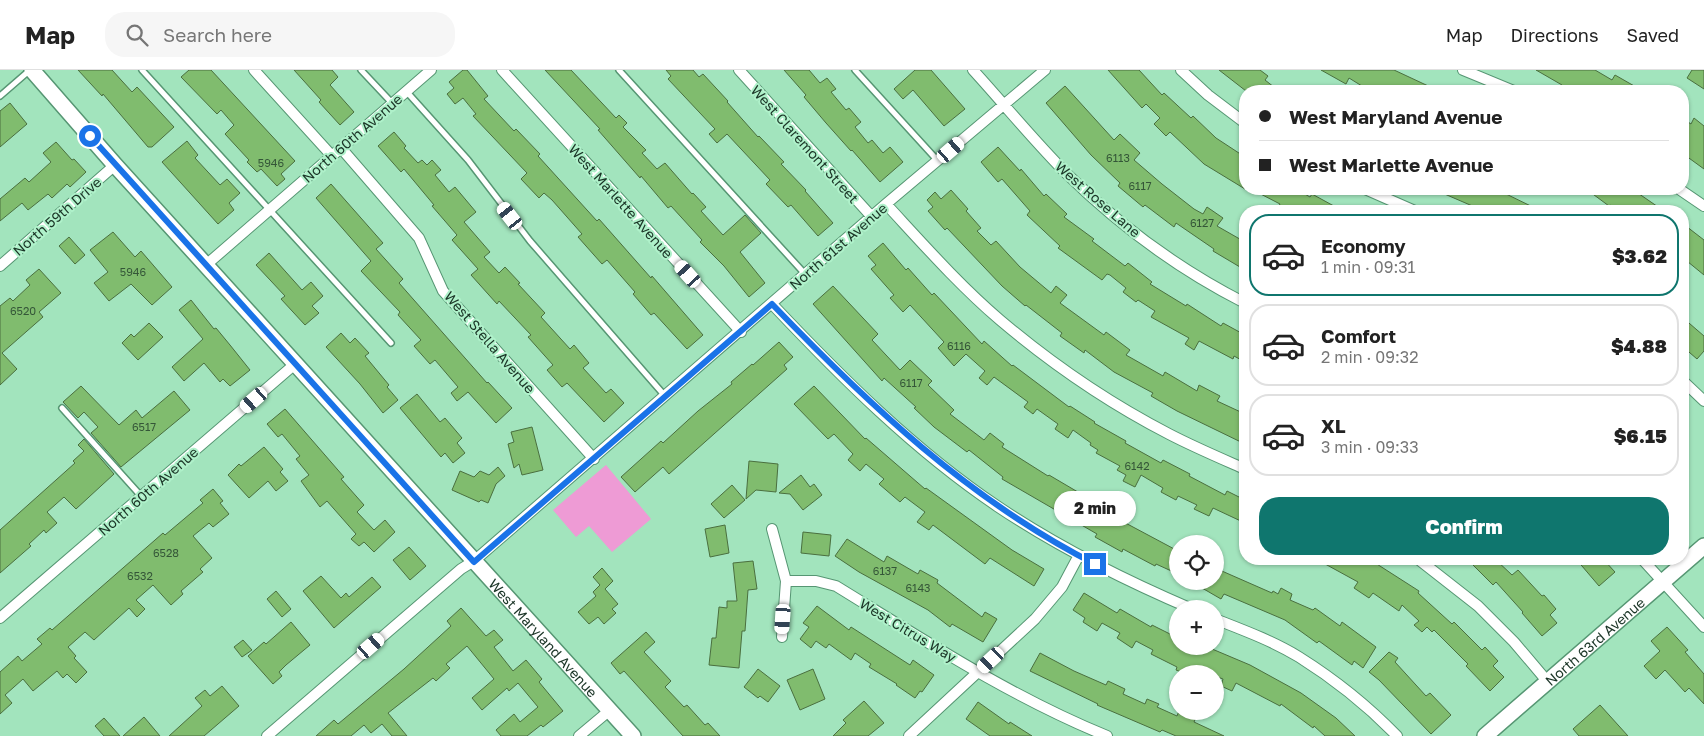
<!DOCTYPE html>
<meta charset="utf-8">
<style>
:root{--surface:#fff;--page:#f6f6f6;--text:#222;--muted:#767676;--line:#e0e0e0;--accent:#0f766e}
body{margin:0;font-family:"Golos Text",sans-serif;background:var(--page);color:var(--text);height:100vh;display:flex;flex-direction:column;font-size:19px;white-space:nowrap}
*{box-sizing:border-box;margin:0}
p{font-size:16px;color:var(--muted)}
.icon{flex:none;width:28px;height:28px;fill:none;stroke:currentColor;stroke-width:2;stroke-linecap:round;stroke-linejoin:round}
.map{position:relative;flex:1;overflow:hidden}
.drawer{position:absolute;left:1239px;top:135px;width:450px;height:360px;display:flex;flex-direction:column;background:var(--surface);border-radius:20px;box-shadow:0 1px 4px #0004}
.drawer>*{flex:none}
.banner{position:absolute;left:1239px;top:15px;width:450px;height:110px;border-radius:20px;box-shadow:0 1px 4px #0004;display:grid;align-content:center;height:110px;padding:0 20px;background:var(--surface)}
.buttons{position:absolute;left:1169px;top:465px;display:grid;gap:10px}
.buttons a{display:grid;place-items:center;width:55px;height:55px;border-radius:50%;background:var(--surface);box-shadow:0 1px 4px #0004;font-size:25px}
.end{position:absolute;width:22px;height:22px;margin:-11px;border:6px solid #1a73e8;background:#fff;box-shadow:0 0 0 2px #fff}
.from{border-radius:50%}
.bubble{position:absolute;height:35px;border-radius:18px;background:var(--surface);box-shadow:0 1px 4px #0004;font-size:16px;font-weight:800;line-height:35px;text-align:center}
.car{position:absolute;width:15px;height:30px;margin:-15px -8px;border-radius:6px;box-shadow:0 0 4px 1px #0007;background:linear-gradient(#fff 24%,#345 0 40%,#fff 0 76%,#345 0 86%,#fff 0)}
.banner b{display:flex;align-items:center;gap:18px;height:48px;font-size:19px}
.banner b+b{border-top:1px solid var(--line)}
.banner i{width:12px;height:12px;background:var(--text)}
ul{padding:9px 0 0;list-style:none}
li{display:flex;align-items:center;gap:15px;height:82px;margin:0 10px 8px;padding:0 10px;border:2px solid var(--line);border-radius:20px}
li div{flex:1}
li b{display:block;font-size:19px}
li em{font-style:normal;font-weight:800}
li.selected{border-color:var(--accent)}
li>.icon{width:45px;height:45px;stroke-width:1.5}
.cta{display:flex;gap:10px;margin-top:auto;padding:10px 20px}
.cta a{flex:1;height:58px;border-radius:20px;background:var(--accent);color:#fff;font-size:20px;font-weight:800;line-height:58px;text-align:center}
header{display:flex;align-items:center;gap:30px;box-sizing:border-box;height:70px;padding:0 25px;background:var(--surface);border-bottom:1px solid var(--line)}
header strong{font-size:24px}
nav{display:flex;gap:28px;margin-inline-start:auto;font-size:18px}
.search{width:350px;height:45px;background:var(--page);display:flex;align-items:center;gap:12px;box-sizing:border-box;padding:0 18px;border-radius:20px;color:var(--muted);font-size:19px}
.map>svg:first-child{display:block}
.green{fill:#ee9bd5}
.building{fill:#80bc6e;stroke:#4a6f3f}
.lines{fill:none;stroke-linecap:round;stroke-linejoin:round}
.lane-casing{stroke:#569673;stroke-width:8}
.street-casing{stroke:#569673;stroke-width:12}
.secondary-casing{stroke:#569673;stroke-width:18}
.lane{stroke:#fff;stroke-width:5}
.street{stroke:#fff;stroke-width:10}
.secondary{stroke:#fff;stroke-width:15}
.route{stroke:#1a73e8;stroke-width:6}
.labels{text-anchor:middle;dominant-baseline:central;stroke-width:4;stroke-linejoin:round;paint-order:stroke}
.number-label{font-size:11px;fill:#345638}
.street-label{font-size:14px;fill:#1a3426;stroke:#aff1ca}
</style>
<header>
<strong>Map</strong>
<div class="search"><svg class="icon" aria-label="search" viewBox="0 0 24 24"><circle cx="10" cy="10" r="6"/><path d="M15 15l6 6"/></svg>Search here</div>
<nav><a>Map</a><a>Directions</a><a>Saved</a></nav>
</header>
<div class="map">
<svg width="1704" height="666" viewBox="0 0 1704 666">
<rect width="100%" height="100%" fill="#a2e4bd"/>
<path class="green" d="M606,395L651,449L612,482L589,456L576,467L553,440Z"/>
<path class="building" d="M78,0H112L132,22L137,17L174,57L152,77H148L103,24L102,26Z
M189,0H211L295,91L281,104L285,109L277,116L261,99L257,102L247,92L249,90L225,64L234,55L221,40L217,44L181,7Z
M294,0H332L338,7L330,15L354,42L340,55L319,32L321,30Z
M463,0H467L488,26L484,29L514,61L516,59L540,84L538,86L597,151L599,149L651,208L652,206L703,265L687,279L654,243L651,245L633,224L635,222L607,190L602,194L578,167L582,164L552,130L544,123L539,128L521,109L527,103L473,46L476,44L463,28L455,34L447,24L454,18L449,12Z
M545,0H571L616,48L619,45L627,53L623,57L646,80L642,83L657,99L665,93L692,124L693,123L706,137L701,141L723,165L745,145L761,163L740,182L765,213L749,227L724,196L700,172L702,170L671,136L668,138L641,106L640,108L598,60L600,59Z
M666,0H693L699,7L703,4L728,31L727,32L758,67L759,66L784,92L781,94L806,120L805,121L833,153L818,166L791,135L788,137L766,114L770,110L727,64L717,73L709,64L715,59L668,9L671,6Z
M784,0H809L820,13L827,8L836,19L831,22L846,40L849,38L861,52L855,57L868,73L872,70L883,83L890,77L903,92L880,112L852,80L851,81L826,53L804,27L806,25Z
M915,0H931L965,39L944,56L913,20L903,29L894,19Z
M1108,0H1139L1162,25L1164,23L1191,48L1193,46L1216,68L1245,87V119L1204,94L1170,62L1166,66L1154,54L1160,48L1146,34L1142,38Z
M1219,0H1260L1268,6L1265,10L1279,21H1246Z
M1321,0H1394L1439,21H1370L1349,8L1346,14Z
M1536,0H1595L1612,10L1615,5L1643,21H1558L1562,15Z
M1692,0H1704V19L1687,8Z
M1065,16L1114,70L1120,64L1140,83L1134,90L1162,114L1194,139L1203,144L1207,137L1223,148L1217,156L1245,172V200L1213,181L1214,179L1176,153L1174,157L1145,135L1143,137L1118,116L1120,113L1091,85L1046,33Z
M10,33L27,54L0,77V41Z
M1682,48L1691,54L1694,48L1704,56V99L1682,83Z
M394,62L406,76L404,78L418,93L422,90L427,95L432,90L441,100L435,105L449,122L455,117L476,142L464,152L490,182L484,187L499,203L505,197L520,213L518,214L545,243L541,247L570,279L574,275L589,293L583,298L606,323L611,319L624,333L604,352L567,313L562,317L547,300L553,295L528,267L531,265L499,231L497,234L471,205L478,199L452,170L457,165L432,136L434,135L404,99L401,102L378,76Z
M187,71L198,85L195,88L220,115L227,109L240,123L229,133L234,140L218,154L162,92Z
M56,72L72,90L74,89L86,102L70,117L67,114L52,128L48,124L28,140L22,133L0,151V129L25,108L29,112L51,92L43,83Z
M998,77L1020,101L1021,99L1044,126L1046,124L1067,144L1064,147L1094,169L1092,171L1125,196L1128,193L1152,212L1150,214L1186,236L1187,234L1221,256L1223,253L1245,265V292L1234,286L1233,289L1199,271L1194,280L1185,274L1189,268L1151,247L1155,241L1138,230L1136,232L1123,222L1126,218L1110,205L1107,204L1102,210L1058,178L1060,176L1027,145L1030,141L1002,109L998,112L981,92Z
M331,114L383,173L376,179L403,209L399,213L487,313L488,312L512,338L496,353L468,322L457,331L451,323L458,317L435,290L430,294L414,276L421,270L398,245L400,242L361,201L371,191L316,128Z
M1251,119H1296L1310,127L1312,124L1343,141H1276L1280,134Z
M1433,119H1504L1502,122L1541,141H1484Z
M1586,119H1632L1664,141H1618L1610,135L1609,136Z
M951,120L968,139L966,141L981,158L977,161L991,175L996,171L1020,197L1051,223L1056,216L1067,225L1060,233L1104,265L1106,262L1130,280L1126,285L1163,306L1165,302L1197,321L1199,315L1220,326L1217,331L1245,344V374L1177,341L1151,326L1153,323L1114,302L1085,280L1084,283L1060,266L1062,263L1026,235L1025,236L1002,216L947,158L945,160L928,141L933,137L927,130L935,122L941,129Z
M1682,153L1704,170V205L1682,187Z
M113,162L135,187L141,181L172,217L152,235L131,214L109,231L94,213L108,202L90,180Z
M69,167L85,185L75,194L59,176Z
M883,173L906,200L908,198L932,225L934,223L982,274L984,271L1012,296L1013,295L1069,337L1070,336L1095,352L1094,353L1126,371L1125,373L1161,393L1163,390L1190,404L1189,406L1225,425L1227,421L1245,430V453L1213,438L1209,446L1194,439L1197,435L1178,426L1176,430L1161,422L1163,418L1141,405L1135,417L1123,411L1126,405L1117,400L1120,396L1096,383L1098,380L1090,375L1091,373L1073,360L1068,368L1055,359L1058,354L1037,339L1033,344L1024,337L1028,332L994,307L987,315L979,308L985,301L966,284L954,296L938,278L944,272L910,235L903,242L890,228L894,225L871,199L876,195L868,186Z
M269,183L302,220L311,212L323,226L312,236L319,243L305,255L281,229L285,226L256,195Z
M39,199L61,223L39,242L43,247L2,283L17,299L0,315V236L10,228L13,231L30,215L26,210Z
M833,216L878,264L872,270L900,300L910,290L932,311L928,315L954,340L950,344L984,370L990,363L1004,374L1002,377L1048,406L1049,405L1105,438L1103,441L1178,481V504L1156,494L1155,496L1123,479L1122,482L1095,467L1097,464L1002,409L1003,407L969,380L967,382L934,357L914,338L916,337L884,308L882,311L813,234Z
M191,230L214,259L216,258L230,275L250,300L230,316L223,309L220,312L204,293L184,311L172,297L203,269L179,240Z
M1682,247L1704,266V281L1697,289L1682,276Z
M149,253L163,267L138,290L122,273L131,264L134,267Z
M341,263L350,273L355,268L369,283L365,286L389,315L387,317L398,330L383,343L360,314L326,277Z
M779,272L793,287L784,295L787,299L669,404L663,397L635,422L621,407L661,371L663,373L698,341L732,314L731,312L752,294L753,295Z
M81,316L119,355L136,340L142,348L174,321L190,340L121,397L91,363L98,357L84,342L78,348L63,332Z
M814,316L865,369L866,368L925,419L926,418L1012,480L1044,499L1034,516L990,488L985,494L933,455L929,460L917,452L925,442L905,427L900,432L879,414L884,409L866,394L860,401L848,390L853,384L834,364L828,369L794,334Z
M417,324L440,352L445,348L462,368L457,373L465,383L453,393L445,383L441,387L400,338Z
M285,339L344,407L341,409L364,435L357,442L374,460L385,450L395,462L374,482L364,472L359,476L351,469L356,464L327,431L320,437L301,411L309,405L296,389L300,386L282,364L278,367L267,354Z
M532,357L543,400L522,405L519,394L514,398L508,374L514,372L511,362Z
M84,369L114,404L76,439L64,427L47,442L57,453L46,463L44,460L29,474L31,476L0,503V460L75,393L73,391L84,381L78,375Z
M264,377L283,399L280,402L288,411L276,421L268,411L249,428L228,405L239,394L241,396Z
M749,391L778,394L776,422L756,420L746,429Z
M498,397L505,406L496,414L488,433L481,430L479,432L452,420L460,401L474,407L480,401L489,405Z
M801,405L810,417L814,414L822,425L803,440L790,424L779,423Z
M732,415L745,430L724,448L711,434Z
M213,419L223,431L220,433L229,444L213,457L209,453L193,466L212,488L200,499L203,502L181,521L183,524L171,535L153,515L136,530L145,539L137,547L129,538L94,570L85,562L68,577L76,586L74,588L87,602L76,613L67,604L63,608L57,601L33,621L23,609L5,625L12,633L0,644V602L18,586L22,591L42,574L37,569L50,558L52,560L147,477L163,463L165,465L203,433L200,430Z
M725,455L729,483L710,487L705,459Z
M803,462L831,465L829,486L801,483Z
M847,469L884,492L887,486L918,504L920,500L938,510L937,513L982,547L985,542L997,549L983,572L952,554L950,557L928,540L859,502L835,486Z
M409,477L426,496L410,510L393,490Z
M1316,489H1369L1419,521L1418,523L1452,554L1454,552L1482,580L1485,577L1498,591L1493,596L1504,607L1490,621L1466,596L1468,594L1434,560L1432,562L1427,557L1422,562L1414,555L1419,551L1402,535L1399,541L1373,523L1369,528L1354,518L1358,512Z
M1467,489H1495L1512,505L1518,500L1542,526L1544,525L1556,539L1550,545L1557,553L1542,566L1522,543L1523,542L1496,512L1493,515Z
M1576,489H1603L1615,502L1599,516Z
M753,491L757,519L748,520L745,561H742L739,598L709,595L712,568H716L719,537L727,538V531H737L733,493Z
M602,498L613,511L605,519L618,534L612,539L616,543L604,554L598,547L589,554L578,542L596,526L593,522L600,515L593,507Z
M1215,498L1272,523L1273,521L1278,524L1281,518L1292,524L1290,530L1313,540L1315,538L1340,556L1342,552L1376,577L1363,598L1354,591L1352,595L1319,571L1317,573L1285,550L1224,524L1221,529L1190,511H1215Z
M321,506L341,528L346,523L349,527L372,507L381,517L334,558L303,521Z
M276,521L291,539L282,547L267,529Z
M1084,523L1117,543L1120,539L1151,557L1152,555L1178,568V576H1205L1250,595L1301,623L1336,648L1355,666H1325L1314,656L1313,658L1281,634L1280,636L1236,613L1232,621L1221,616L1223,609L1215,606V604H1186L1176,600L1177,597L1151,584L1153,580L1136,571L1132,578L1117,568L1120,563L1102,553L1097,561L1083,552L1085,548L1073,540Z
M817,536L849,560L851,557L910,595L913,590L934,605L922,622L920,621L915,628L896,615L897,614L869,597L871,594L855,583L851,590L829,574L826,578L816,571L811,578L800,569L809,557L803,553Z
M461,538L486,566L494,560L503,570L494,577L513,601L526,590L542,609L539,612L563,641L543,657L541,655L527,666H501L496,660L514,644L520,652L538,637L518,613L509,621L507,618L482,640L472,628L494,609L467,576L446,594L450,598L436,611L433,608L388,643L407,666H392L382,654L371,663L364,655L351,666H316L334,650L338,654L404,599L451,556L447,551Z
M291,552L310,575L286,595L279,602L282,606L273,614L248,586L264,572L266,574Z
M1667,557L1688,580L1685,582L1704,604V634L1689,618L1685,622L1665,600L1656,609L1644,596L1660,581L1651,571Z
M646,562L655,572L644,582L671,611L665,617L684,637L687,635L705,655L708,653L720,666H683L624,601L620,604L611,593Z
M243,570L252,580L242,587L234,577Z
M1389,582L1398,588L1395,592L1426,626L1430,623L1451,645L1431,664L1379,610L1369,602Z
M1040,583L1074,601L1106,615L1108,611L1125,619L1123,624L1145,634L1147,629L1159,634L1157,637L1177,646L1179,641H1188L1197,645L1194,652L1224,666H1176L1162,660L1160,662L1097,635L1098,634L1030,601Z
M758,599L780,616L768,632L760,626L758,628L744,617Z
M813,599L825,629L800,640L787,610Z
M222,616L239,636L204,666H169L202,636L195,628L205,620L210,626Z
M864,631L884,653L868,666H833L846,653L843,650Z
M978,632L1009,654L1010,652L1032,666H990L966,649Z
M1600,635L1628,666H1579L1573,659Z
M144,647L160,666H123Z
M104,648L120,666H104L95,656Z"/>
<g class="lines">
<defs>
<path id="lane" d="M142,0L391,273
M361,0L392,33
M619,0L805,204
M855,0L938,91
M406,21L468,90L530,171L665,326
M0,26L30,0
M62,338L141,426"/>
<path id="street" d="M254,0L332,86
M502,0L741,262
M739,0L872,147
M973,0C1004,34 1034,71 1067,104C1119,155 1180,200 1245,233
M1181,0L1208,25L1245,53
M1463,0L1514,21
M341,78L419,168L443,221L594,389
M1365,119L1415,141
M1679,119L1704,136
M886,134C923,174 959,215 1000,250C1052,294 1109,333 1169,364C1194,377 1220,388 1245,399
M206,195L431,0
M0,196L115,95
M772,234C841,307 914,380 997,436C1058,477 1124,510 1192,539
M1682,310L1704,331
M772,459L786,511L782,567
M1418,489L1478,536L1514,572L1547,611
M1642,489L1704,557
M786,511H816L836,516C924,570 1011,627 1107,666
M0,548L295,294
M1215,549C1243,560 1273,571 1299,587C1334,609 1368,636 1397,666
M267,666L461,499L474,491L886,134L1045,0
M579,666L610,640
M909,666L1035,549L1062,517L1079,485"/>
<g id="secondary">
<path id="s1" d="M32,0L115,95L633,666"/>
<path id="s2" d="M1485,666L1704,476"/>
</g>
</defs>
<use href="#lane" class="lane-casing"/>
<use href="#street" class="street-casing"/>
<use href="#secondary" class="secondary-casing"/>
<use href="#lane" class="lane"/>
<use href="#street" class="street"/>
<use href="#secondary" class="secondary"/>
</g>
<g class="lines">
<path class="route" d="M90,66L474,492L772,234C868,334 969,430 1095,494"/>
</g>
<g class="labels">
<g class="number-label">
<text x="1118" y="87">6113</text>
<text x="271" y="92">5946</text>
<text x="1140" y="115">6117</text>
<text x="1202" y="152">6127</text>
<text x="133" y="201">5946</text>
<text x="23" y="240">6520</text>
<text x="959" y="275">6116</text>
<text x="911" y="312">6117</text>
<text x="144" y="356">6517</text>
<text x="1137" y="395">6142</text>
<text x="166" y="482">6528</text>
<text x="885" y="500">6137</text>
<text x="140" y="505">6532</text>
<text x="918" y="517">6143</text>
</g>
<g class="street-label">
<text transform="translate(352 68) rotate(-41)">North 60th Avenue</text>
<text transform="translate(805 74) rotate(48)">West Claremont Street</text>
<text transform="translate(1098 129) rotate(41)">West Rose Lane</text>
<text transform="translate(621 131) rotate(48)">West Marlette Avenue</text>
<text transform="translate(57 146) rotate(-41)">North 59th Drive</text>
<text transform="translate(838 176) rotate(-41)">North 61st Avenue</text>
<text transform="translate(490 272) rotate(49)">West Stella Avenue</text>
<text transform="translate(148 421) rotate(-41)">North 60th Avenue</text>
<text transform="translate(908 560) rotate(31)">West Citrus Way</text>
<text stroke="none"><textPath href="#s1" startOffset="764">West Maryland Avenue</textPath></text>
<text stroke="none"><textPath href="#s2" startOffset="145">North 63rd Avenue</textPath></text>
</g>
</g>
</svg>
<div class="buttons">
<a><svg class="icon" aria-label="locate" viewBox="0 0 24 24"><circle cx="12" cy="12" r="6"/><path d="M12 2v4M12 18v4M2 12h4M18 12h4"/></svg></a>
<a>+</a>
<a>−</a>
</div>
<i class="end from" style="left:90px;top:66px"></i>
<i class="end" style="left:1095px;top:494px"></i>
<div class="bubble" style="left:1054px;top:421px;width:82px">2 min</div>
<i class="car" style="left:951px;top:80px;rotate:49deg"></i>
<i class="car" style="left:510px;top:146px;rotate:322deg"></i>
<i class="car" style="left:688px;top:204px;rotate:318deg"></i>
<i class="car" style="left:254px;top:330px;rotate:229deg"></i>
<i class="car" style="left:783px;top:549px;rotate:184deg"></i>
<i class="car" style="left:371px;top:576px;rotate:49deg"></i>
<i class="car" style="left:991px;top:590px;rotate:227deg"></i>
<div class="banner">
<b><i class="from"></i>West Maryland Avenue</b>
<b><i></i>West Marlette Avenue</b>
</div>
<section class="drawer">
<ul>
<li class="selected"><svg class="icon" aria-label="car" viewBox="0 0 24 24"><path d="M5 17H2v-5l4-1 3-4h7l3 4 3 1v5h-3M9 17h6M6 11h13"/><circle cx="7" cy="17" r="2"/><circle cx="17" cy="17" r="2"/></svg><div><b>Economy</b><p>1 min · 09:31</p></div><em>$3.62</em></li>
<li><svg class="icon" aria-label="car" viewBox="0 0 24 24"><path d="M5 17H2v-5l4-1 3-4h7l3 4 3 1v5h-3M9 17h6M6 11h13"/><circle cx="7" cy="17" r="2"/><circle cx="17" cy="17" r="2"/></svg><div><b>Comfort</b><p>2 min · 09:32</p></div><em>$4.88</em></li>
<li><svg class="icon" aria-label="car" viewBox="0 0 24 24"><path d="M5 17H2v-5l4-1 3-4h7l3 4 3 1v5h-3M9 17h6M6 11h13"/><circle cx="7" cy="17" r="2"/><circle cx="17" cy="17" r="2"/></svg><div><b>XL</b><p>3 min · 09:33</p></div><em>$6.15</em></li>
</ul>
<div class="cta"><a>Confirm</a></div>
</section>
</div>
